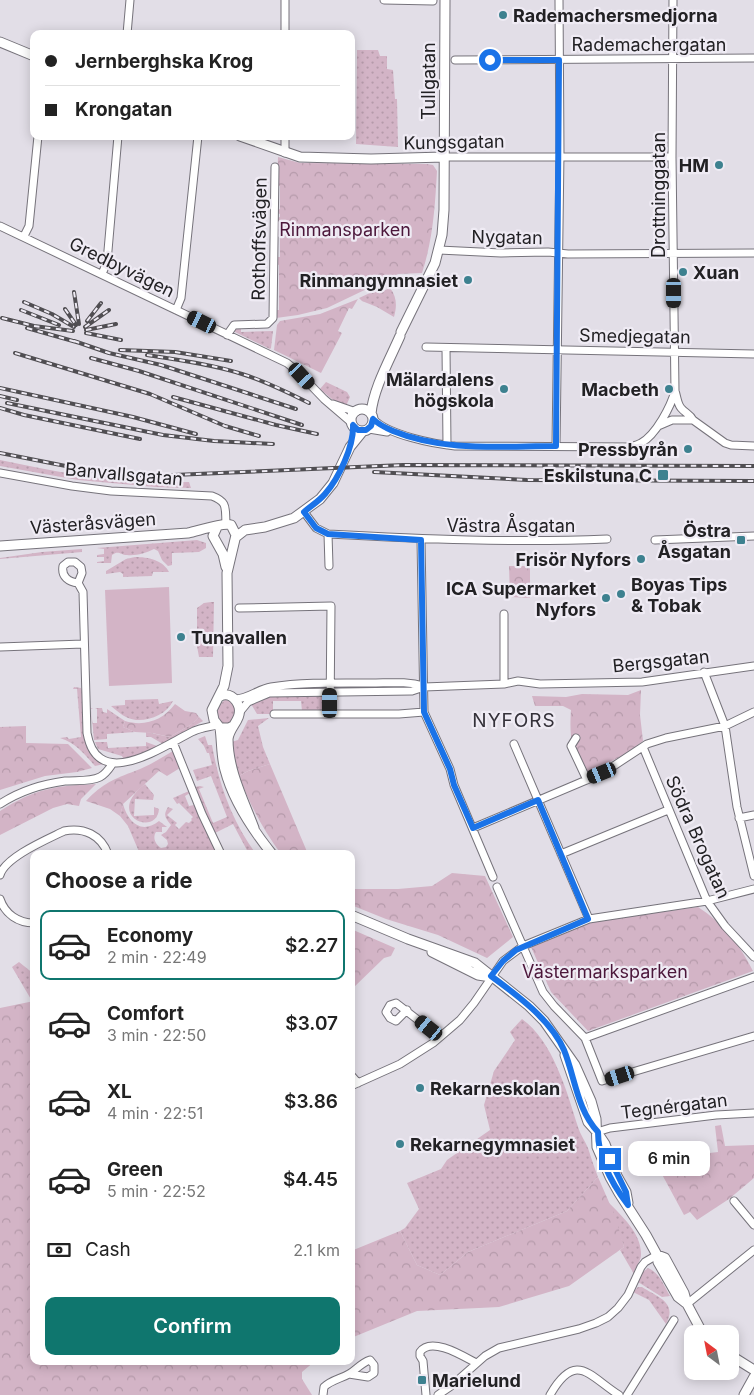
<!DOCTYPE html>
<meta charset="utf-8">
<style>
:root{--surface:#fff;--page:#f6f6f6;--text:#222;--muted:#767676;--line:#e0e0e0;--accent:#0f766e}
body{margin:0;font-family:Inter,sans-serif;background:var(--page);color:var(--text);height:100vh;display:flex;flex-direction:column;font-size:19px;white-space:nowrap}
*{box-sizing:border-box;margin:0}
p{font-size:16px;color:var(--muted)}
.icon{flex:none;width:28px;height:28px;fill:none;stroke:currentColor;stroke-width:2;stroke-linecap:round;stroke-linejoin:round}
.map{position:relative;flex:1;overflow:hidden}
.details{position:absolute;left:30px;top:850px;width:325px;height:515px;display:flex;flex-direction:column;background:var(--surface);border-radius:10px;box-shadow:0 2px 12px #0003}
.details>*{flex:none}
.hud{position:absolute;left:30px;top:30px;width:325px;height:110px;border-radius:10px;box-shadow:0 2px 12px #0003;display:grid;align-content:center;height:110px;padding:0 15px;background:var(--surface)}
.needle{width:32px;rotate:328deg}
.tools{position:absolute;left:684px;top:1325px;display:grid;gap:10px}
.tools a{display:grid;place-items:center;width:55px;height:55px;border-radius:10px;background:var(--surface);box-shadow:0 2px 12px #0003;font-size:25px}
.end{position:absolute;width:22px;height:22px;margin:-11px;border:6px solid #1a73e8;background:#fff;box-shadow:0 0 0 2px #fff}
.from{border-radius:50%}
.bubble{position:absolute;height:35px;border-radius:10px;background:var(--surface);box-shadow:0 2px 12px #0003;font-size:16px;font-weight:600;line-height:35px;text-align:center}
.car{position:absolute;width:15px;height:30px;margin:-15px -8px;border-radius:6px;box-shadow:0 0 4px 1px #0007;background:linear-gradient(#222 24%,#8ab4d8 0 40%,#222 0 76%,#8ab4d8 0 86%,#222 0)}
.hud b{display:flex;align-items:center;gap:18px;height:48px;font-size:19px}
.hud b+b{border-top:1px solid var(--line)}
.hud i{width:12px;height:12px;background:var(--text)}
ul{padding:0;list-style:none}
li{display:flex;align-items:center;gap:15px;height:70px;margin:0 10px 8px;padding:0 5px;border:2px solid transparent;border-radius:10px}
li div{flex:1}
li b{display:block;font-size:19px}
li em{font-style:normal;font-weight:600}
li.active{border-color:var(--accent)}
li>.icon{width:45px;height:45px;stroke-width:1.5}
h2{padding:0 15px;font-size:22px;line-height:60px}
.pay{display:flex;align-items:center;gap:12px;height:55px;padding:0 15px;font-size:19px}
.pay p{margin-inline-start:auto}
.primary-button{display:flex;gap:10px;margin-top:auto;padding:10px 15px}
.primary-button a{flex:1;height:58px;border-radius:10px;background:var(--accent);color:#fff;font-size:20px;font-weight:600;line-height:58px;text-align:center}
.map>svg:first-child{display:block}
.grass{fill:url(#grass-dots)}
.forest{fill:url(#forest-crowns)}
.pitch{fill:#d3b4c6}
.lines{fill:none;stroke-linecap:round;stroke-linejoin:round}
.minor-casing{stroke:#76737b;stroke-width:9}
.tertiary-casing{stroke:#76737b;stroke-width:11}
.minor{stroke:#fff;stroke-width:7}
.tertiary{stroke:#fff;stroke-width:9}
.rail-casing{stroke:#504e52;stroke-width:4}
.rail{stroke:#efebf4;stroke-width:2;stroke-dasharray:5.5;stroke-linecap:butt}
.route{stroke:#1a73e8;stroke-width:6}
.poi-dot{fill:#3d818f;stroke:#efebf4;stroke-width:2}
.labels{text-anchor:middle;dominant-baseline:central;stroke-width:4.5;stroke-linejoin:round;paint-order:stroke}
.poi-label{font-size:18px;font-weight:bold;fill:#222124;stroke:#efebf4;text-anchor:end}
.street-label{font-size:18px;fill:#222124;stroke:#efebf4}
.park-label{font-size:18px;fill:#4b163a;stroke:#efebf4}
.neighbourhood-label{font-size:19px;letter-spacing:1px;fill:#35323a;stroke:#efebf4}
</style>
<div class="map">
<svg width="754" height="1395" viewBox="0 0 754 1395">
<defs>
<pattern id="grass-dots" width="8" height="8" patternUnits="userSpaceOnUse" patternTransform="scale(1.25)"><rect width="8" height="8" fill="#d3b4c6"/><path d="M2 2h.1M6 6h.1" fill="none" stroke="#b59aaa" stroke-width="1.8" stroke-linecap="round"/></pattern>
<pattern id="forest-crowns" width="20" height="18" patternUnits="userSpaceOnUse" patternTransform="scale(1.25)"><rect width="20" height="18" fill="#d3b4c6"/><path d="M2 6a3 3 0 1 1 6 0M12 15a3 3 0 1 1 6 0" fill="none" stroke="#b59aaa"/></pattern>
</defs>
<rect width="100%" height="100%" fill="#e2dee7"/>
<path class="grass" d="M357,50H378L380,56H387V69L393,70L395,99H397L398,147L356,144Z
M381,288L383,291L390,288C397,297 397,306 394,317L377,307L362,301L359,298Z
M235,329H241V332L273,331L271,348L270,349L235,332Z
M326,382L347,392L350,397L346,406L333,400L320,389Z
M0,460C49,470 98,480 147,483C161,483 176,482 189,482L191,488L156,487L78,480L0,466Z
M197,540L206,543V548L199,552L172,553V565L168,566L162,560L158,551L154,549C146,553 136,556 127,555C120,555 119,550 112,555L111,563H97V562L104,561V557H97V555L104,554V549L97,548Z
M82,549V552L0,559V558L42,552Z
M135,557C148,557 163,560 169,572H153L152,576L123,577V574L120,572L106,574V571L126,559Z
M211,602H214L213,657H199L197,646V608L204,603Z
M74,687L81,688L82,691C83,711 80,737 93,754C96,758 101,761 104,764L95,766C84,754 76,743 60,738L67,737L69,739L81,737L77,689H73Z
M318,694L323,696C326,702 326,705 322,710L302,711L301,701H273V714H257L251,704C272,693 294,694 318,694Z
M158,699L159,704L173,701C167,714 150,721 136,720C126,719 118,712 111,706L125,705V700Z
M225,700C238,701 237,720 226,725C216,720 215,707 225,700Z
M91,708L93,709H91L92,723H97V709L95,708H102L103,712L107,713V709L125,721L123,727L135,732L107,734V739L94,740Z
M199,717L203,721L163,744L151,737H146V732L170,737C180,730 192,726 199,717Z
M269,718L258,726L263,747L270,764L248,771L239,776L234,766L231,742L238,740L248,720Z
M205,736L208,745H212C219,785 232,821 256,854H249L233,824L215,833L195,787L200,786L204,787L199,789L213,823L227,817L211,776L197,781L193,770L212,765L209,753H207L204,746L198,739Z
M95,742H107L108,748L146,746V742L157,746L148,752L124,760L122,756L98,749Z
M145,784L154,795L153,800L135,799L134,816L154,815V807L159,809C157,838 103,816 145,784Z
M189,791L190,793L185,796L189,806L194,805L217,854H185L176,850L169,854H140L128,826L120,816L123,804C128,822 141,835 159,821L167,827H162V832H156C152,838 156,845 161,848L166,847L168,844L167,840L161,835L166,832L171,825C165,818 163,815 168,807L173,809L167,815L177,823L175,825L179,829L186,822L189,823L192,820L191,819L193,817L179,803L177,804L173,798Z
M19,962L34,974V1001H32L12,967Z
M522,1019C553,1041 567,1092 578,1127C580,1134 585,1141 588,1148C591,1157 594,1167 598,1177L567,1211L468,1252L440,1275L417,1265L400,1231L405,1228L419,1209L407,1183L441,1169L447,1160L490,1130L484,1105L494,1071L515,1040L510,1032Z
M608,1202C622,1216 642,1234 641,1255C641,1261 635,1267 634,1274L620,1250L624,1247Z
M648,1268C660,1273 664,1286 670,1296L662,1297L638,1282L643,1272Z
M638,1287H642C657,1297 678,1302 666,1324L649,1300L633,1292Z"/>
<path class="forest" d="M278,157L300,163L427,164L433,165L437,171C435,207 433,239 422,273L398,274L327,308L298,315L276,318V310H279V265L276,264L277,257H280V236L277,235V218L280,217V214L277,213V210L280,209V186H277Z
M358,299L352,309L349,308L338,331L342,333L321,373L274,350L277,325L280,321L320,314Z
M509,566H530V598L510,597Z
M641,690L640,715L643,741L624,755L585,774C572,746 569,741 571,710L563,706H535L532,696L566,697L582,694L628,695Z
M175,704L185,711L196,713L199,717C192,726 180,730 170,737L152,733L135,732L123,727L125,721C145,727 163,720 175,704Z
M26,726V743L68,744L92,768L77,772L45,776L0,790V727Z
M173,751L180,768L167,776L159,771L123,804L120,816L110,809L86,801C103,783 114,779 135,771C149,766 161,758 173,751Z
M270,764L308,854H281C263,830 250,805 239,776L248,771Z
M96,784L81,799L79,806L67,804L53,808L0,835V811C36,788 55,786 96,784Z
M452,873L485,876L513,937L487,958L438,935L386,919L351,905V889H398L432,886Z
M698,907C723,923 740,945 753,971L588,1031L551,992L531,947L591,922Z
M351,929L395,948L391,956L384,958L351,990Z
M34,1001V1361H315L302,1372V1379L312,1395H0V1008Z
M721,1125L725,1146L754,1145V1178L729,1199L697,1220L690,1212L684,1215L658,1167L659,1159L718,1152L715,1126Z
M598,1177L615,1216L624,1247L569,1286L499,1307L417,1311L351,1338V1251L400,1231L417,1265L440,1275L468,1252L567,1211Z"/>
<path class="pitch" d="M169,587L172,683L109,686L105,590Z"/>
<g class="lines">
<defs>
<path id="minor" d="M384,0L433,1
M673,0L672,157L675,391C677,396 677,403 681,408C685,413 690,414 693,420L725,443L731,445L754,446
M127,34L130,0
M285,34V0
M455,60L754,58
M285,153V136
M444,157H672
M0,226L287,363L297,371L324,399L352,423
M24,236L29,226L38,136
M439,250L501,253L548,252L568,254L754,253
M102,274L107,262L118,136
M176,310L181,298L198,136
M227,335L234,325L267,324L273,318L275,167
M426,347L754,354
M446,348L447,445
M333,404L356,412
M373,419C388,435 434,444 455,446L630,447C633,446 638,445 641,443C656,435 671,406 675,391
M658,426L672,420H693
M369,429L387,432
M556,446L560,153L559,0
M0,473L72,486L111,491L212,496C228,502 225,508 226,523
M304,512L316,528L328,534C421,539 514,543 607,539
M328,534L329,566
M421,540L424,712L450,769L454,785L493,877
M655,540L754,536
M78,583L82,573L81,567L75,562H68L63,566C61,577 69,582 78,583L83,592L87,733C98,794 164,745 194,731C201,728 209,727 217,725
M239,608L331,606L330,714
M504,614V684
M0,647L83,644
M704,672L725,726L737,807L754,876
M235,699C248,699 258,689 271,687C302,682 339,683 371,683C389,683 407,681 424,686
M239,713L248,702L269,693L412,691L424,687L504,684L518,681L540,684L642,682L754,666
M274,714H399L424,712
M576,738L571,746L587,780
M173,742L202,814L221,854
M514,744L589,919
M643,747L707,901L725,926L754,957
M0,804C20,791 42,784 65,781C76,780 90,782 100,777C106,774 109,769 113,763
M739,818L754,815
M473,828L603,773L647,744L666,738L725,726L754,712
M561,854L668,810
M0,875C5,857 48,839 64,831C84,827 101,835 108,854
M497,887L543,992L554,1006L585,1038L602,1081L754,1036
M0,899C5,914 18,923 34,923
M407,1010L396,1021L390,1018L386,1012L390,1005L396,1003L440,1037
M585,1038L754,977
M351,1075L358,1083
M351,1086L400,1064L433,1043L460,1020L474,1003L503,961L523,946L589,919L707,901L754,889
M597,1132L610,1128L716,1115L754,1113
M734,1201L754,1225
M687,1304L754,1250
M323,1395L324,1387C331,1380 340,1379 349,1374C356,1370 361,1363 370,1360L374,1365V1373L368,1377L349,1374
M426,1395L423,1361L420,1356V1352C431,1336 463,1356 476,1363
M438,1395L451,1386L485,1356L499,1348L579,1329L596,1323L608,1317L618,1308L628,1295L641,1267L645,1262L657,1255
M550,1395C576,1350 589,1376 619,1395
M627,1395L674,1320"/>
<path id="tertiary" d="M0,42L34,56
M240,136L300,157L371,159L444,157
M401,332L435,263L442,235L444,210L445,0
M351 420a11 11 0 1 1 22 0a11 11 0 1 1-22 0Z
M371,414C373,389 390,359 400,336
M217,527L213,536L223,554L226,567
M236,537L245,530L265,527L294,518L320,499L333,483L350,447L363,431
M0,546L188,533C198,531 224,522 231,525L236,535L227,573L228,666L224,686L212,710L214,720L220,728H229L233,726
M219,697C228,691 236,698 239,707C242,720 229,727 228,739C228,770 243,799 254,828
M220,728C222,742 221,756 225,770C233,801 252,829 272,854
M351,915L408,939L475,963L529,1006L544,1021L575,1065L591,1101L596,1119L597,1147L610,1177L619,1193L646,1235L657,1255L658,1262L678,1297L687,1304
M432,952L478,975L491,977
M565,1055L588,1122L597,1132L605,1144L617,1176L626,1192L628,1203
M657,1255L665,1258L684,1293L687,1304L703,1334
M730,1355L754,1370
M744,1395L754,1377"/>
</defs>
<use href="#minor" class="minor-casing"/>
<use href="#tertiary" class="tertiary-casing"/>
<use href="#minor" class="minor"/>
<use href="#tertiary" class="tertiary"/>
<defs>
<path id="rail" d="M74,292L79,324
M24,302L52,314L74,327
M65,309L76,325
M21,310L59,325
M2,318L34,326L73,331
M87,321L101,303
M85,327L109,310
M27,328L80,343
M86,330L116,324
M86,333L121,340
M74,341L109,353L161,365L296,409
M120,350L175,352L231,361
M15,353L150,394L225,426L259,436
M147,355C178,360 211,364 242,374C265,381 287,392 309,403
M91,358L139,371L302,425
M0,388L133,417L196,434
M0,396L17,400
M173,397L276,425L317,434
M7,403L163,435L214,441L273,444
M0,408L24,415L140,439
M0,453L96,472L150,476L403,465L754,466
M374,472L527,480L754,481"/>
</defs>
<use href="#rail" class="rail-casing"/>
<use href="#rail" class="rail"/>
</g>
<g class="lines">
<path class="route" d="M490,60H559L556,446C501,446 444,452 393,431C386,428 379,425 373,419L371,426L366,430H358L353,425C354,446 339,478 325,494C319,501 311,506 304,512L316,528L328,534L421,540L424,712L450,769L454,785L473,828L538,800L588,919L516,950L503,961L491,976C517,995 551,1020 564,1050C575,1077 577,1110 598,1132C598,1159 612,1184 628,1205L626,1192L610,1159"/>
</g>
<g class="poi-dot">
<circle cx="503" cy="15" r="5"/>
<circle cx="719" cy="165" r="5"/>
<circle cx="683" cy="272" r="5"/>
<circle cx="468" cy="280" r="5"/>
<circle cx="504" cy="389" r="5"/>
<circle cx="669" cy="389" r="5"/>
<circle cx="688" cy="449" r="5"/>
<rect x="657" y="469" width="12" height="12" rx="2.5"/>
<rect x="736" y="535" width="10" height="10" rx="2.5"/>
<circle cx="641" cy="559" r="5"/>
<circle cx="621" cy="594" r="5"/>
<circle cx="606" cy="598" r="5"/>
<circle cx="181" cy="637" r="5"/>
<circle cx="420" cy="1088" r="5"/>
<circle cx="400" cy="1144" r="5"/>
<rect x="417" y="1375" width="10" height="10" rx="2.5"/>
</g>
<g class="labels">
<g class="poi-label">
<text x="513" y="15" text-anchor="start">Rademachersmedjorna</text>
<text x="709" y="165">HM</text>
<text x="693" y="272" text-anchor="start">Xuan</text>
<text x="458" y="280">Rinmangymnasiet</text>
<text x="494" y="379">Mälardalens<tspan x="494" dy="21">högskola</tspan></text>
<text x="659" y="389">Macbeth</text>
<text x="678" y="449">Pressbyrån</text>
<text x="652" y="475">Eskilstuna C</text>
<text x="731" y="530">Östra<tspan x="731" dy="21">Åsgatan</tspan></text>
<text x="631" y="559">Frisör Nyfors</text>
<text x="631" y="584" text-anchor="start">Boyas Tips<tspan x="631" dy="21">&amp; Tobak</tspan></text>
<text x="596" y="588">ICA Supermarket<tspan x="596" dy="21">Nyfors</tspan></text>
<text x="191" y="637" text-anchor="start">Tunavallen</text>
<text x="430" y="1088" text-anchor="start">Rekarneskolan</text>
<text x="410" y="1144" text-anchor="start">Rekarnegymnasiet</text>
<text x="432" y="1380" text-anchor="start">Marielund</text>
</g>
<g class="street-label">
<text x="649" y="44">Rademachergatan</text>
<text transform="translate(428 81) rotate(-90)">Tullgatan</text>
<text transform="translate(454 142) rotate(-1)">Kungsgatan</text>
<text transform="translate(658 195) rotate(-90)">Drottninggatan</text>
<text transform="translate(507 237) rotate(1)">Nygatan</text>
<text transform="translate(259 239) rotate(-89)">Rothoffsvägen</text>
<text transform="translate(122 267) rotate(26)">Gredbyvägen</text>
<text transform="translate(635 336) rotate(1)">Smedjegatan</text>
<text transform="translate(124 474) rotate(5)">Banvallsgatan</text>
<text transform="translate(93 523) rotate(-4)">Västeråsvägen</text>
<text x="511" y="525">Västra Åsgatan</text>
<text transform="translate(661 661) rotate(-6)">Bergsgatan</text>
<text transform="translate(698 837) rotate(66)">Södra Brogatan</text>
<text transform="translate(674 1106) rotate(-7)">Tegnérgatan</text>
</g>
<g class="park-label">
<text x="345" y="229">Rinmansparken</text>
<text x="605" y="971">Västermarksparken</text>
</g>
<g class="neighbourhood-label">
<text x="514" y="720">NYFORS</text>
</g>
</g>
</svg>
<div class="tools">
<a><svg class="needle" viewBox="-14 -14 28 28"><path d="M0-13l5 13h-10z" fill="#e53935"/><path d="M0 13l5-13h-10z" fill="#767676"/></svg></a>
</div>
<i class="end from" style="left:490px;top:60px"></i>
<i class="end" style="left:610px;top:1159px"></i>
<div class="bubble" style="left:628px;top:1141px;width:82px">6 min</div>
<i class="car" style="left:674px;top:293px;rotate:180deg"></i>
<i class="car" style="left:202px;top:322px;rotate:296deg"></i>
<i class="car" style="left:302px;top:376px;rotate:137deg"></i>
<i class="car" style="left:330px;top:703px;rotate:0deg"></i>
<i class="car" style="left:602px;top:773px;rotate:248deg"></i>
<i class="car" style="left:429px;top:1028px;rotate:309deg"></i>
<i class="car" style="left:620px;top:1076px;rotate:252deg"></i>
<div class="hud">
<b><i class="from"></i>Jernberghska Krog</b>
<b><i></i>Krongatan</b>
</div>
<section class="details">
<h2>Choose a ride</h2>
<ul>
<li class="active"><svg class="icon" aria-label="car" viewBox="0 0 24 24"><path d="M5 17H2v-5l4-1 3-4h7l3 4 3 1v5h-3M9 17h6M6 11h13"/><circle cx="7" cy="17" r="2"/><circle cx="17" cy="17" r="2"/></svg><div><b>Economy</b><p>2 min · 22:49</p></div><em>$2.27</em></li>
<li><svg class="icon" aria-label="car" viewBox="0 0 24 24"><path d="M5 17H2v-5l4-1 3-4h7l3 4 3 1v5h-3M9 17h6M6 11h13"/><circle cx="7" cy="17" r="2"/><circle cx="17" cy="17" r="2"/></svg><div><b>Comfort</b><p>3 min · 22:50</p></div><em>$3.07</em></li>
<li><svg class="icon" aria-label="car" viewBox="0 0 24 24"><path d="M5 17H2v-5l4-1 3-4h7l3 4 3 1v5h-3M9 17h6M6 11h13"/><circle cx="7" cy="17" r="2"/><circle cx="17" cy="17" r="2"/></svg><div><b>XL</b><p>4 min · 22:51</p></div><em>$3.86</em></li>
<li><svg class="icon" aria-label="car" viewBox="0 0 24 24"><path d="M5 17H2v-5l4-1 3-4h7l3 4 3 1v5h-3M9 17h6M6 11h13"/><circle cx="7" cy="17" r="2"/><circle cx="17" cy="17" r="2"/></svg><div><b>Green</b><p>5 min · 22:52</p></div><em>$4.45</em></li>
</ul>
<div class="pay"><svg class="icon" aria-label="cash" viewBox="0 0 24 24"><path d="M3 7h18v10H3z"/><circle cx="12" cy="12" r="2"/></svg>Cash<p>2.1 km</p></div>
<div class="primary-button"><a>Confirm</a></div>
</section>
</div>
